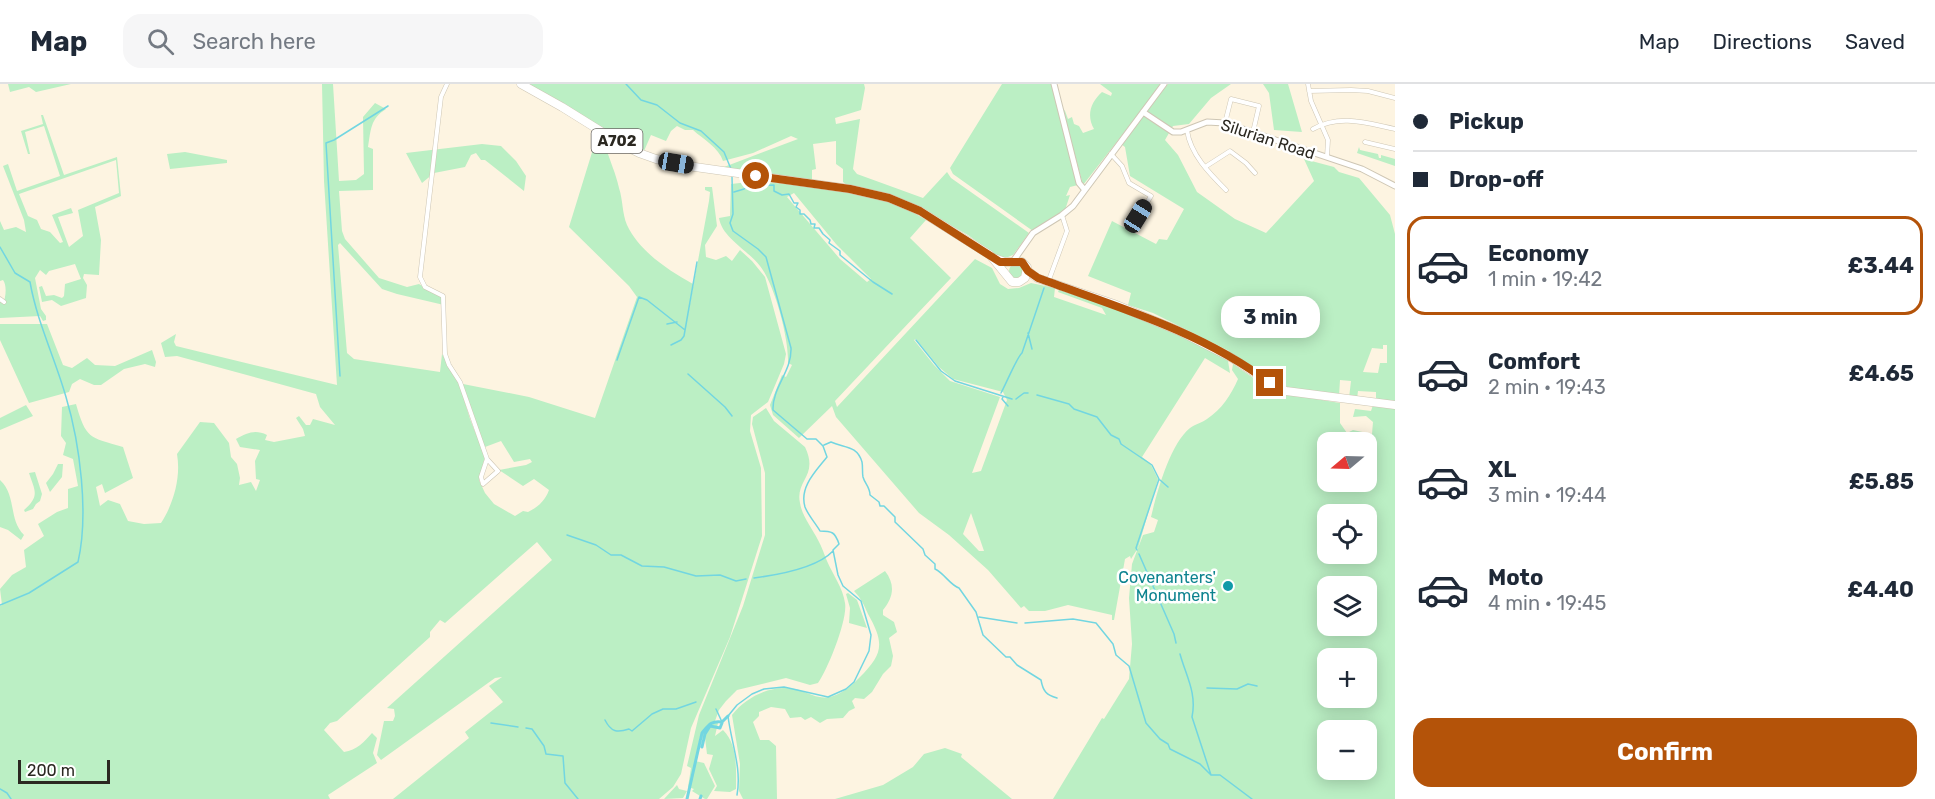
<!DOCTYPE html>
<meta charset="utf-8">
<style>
:root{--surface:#fff;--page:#f6f6f7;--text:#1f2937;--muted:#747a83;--line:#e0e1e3;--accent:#b45309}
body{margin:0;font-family:Rubik,sans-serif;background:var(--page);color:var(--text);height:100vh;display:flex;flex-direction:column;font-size:22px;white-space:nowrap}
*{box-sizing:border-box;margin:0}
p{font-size:20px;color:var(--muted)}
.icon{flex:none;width:33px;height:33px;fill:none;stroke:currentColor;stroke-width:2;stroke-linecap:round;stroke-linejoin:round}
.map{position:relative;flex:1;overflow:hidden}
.panel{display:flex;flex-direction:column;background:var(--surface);width:540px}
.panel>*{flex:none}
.guide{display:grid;align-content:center;height:132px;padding:0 18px;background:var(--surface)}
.needle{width:39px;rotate:251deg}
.buttons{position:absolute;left:1317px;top:348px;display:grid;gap:12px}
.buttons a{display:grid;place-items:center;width:60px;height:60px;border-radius:12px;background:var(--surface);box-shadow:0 3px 15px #0003;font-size:30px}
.scale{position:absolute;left:18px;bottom:15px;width:92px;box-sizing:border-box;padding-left:6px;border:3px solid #2b2821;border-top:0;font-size:16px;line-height:21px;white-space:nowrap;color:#2b2821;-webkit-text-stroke:4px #fff;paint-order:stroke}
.end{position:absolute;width:27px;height:27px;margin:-14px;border:8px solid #b45309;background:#fff;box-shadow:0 0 0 3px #fff}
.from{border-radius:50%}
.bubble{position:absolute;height:42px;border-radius:18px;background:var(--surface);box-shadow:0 3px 15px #0003;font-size:20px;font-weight:700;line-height:42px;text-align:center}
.car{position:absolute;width:18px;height:36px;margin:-18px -9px;border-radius:8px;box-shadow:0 0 4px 2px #0007;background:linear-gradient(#222 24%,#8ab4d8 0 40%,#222 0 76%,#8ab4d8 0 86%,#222 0)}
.guide b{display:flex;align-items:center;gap:21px;height:57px;font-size:22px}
.guide b+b{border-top:2px solid var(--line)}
.guide i{width:15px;height:15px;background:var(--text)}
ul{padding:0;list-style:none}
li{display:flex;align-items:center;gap:18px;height:99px;margin:0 12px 9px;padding:0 6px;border:3px solid transparent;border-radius:18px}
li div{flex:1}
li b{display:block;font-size:22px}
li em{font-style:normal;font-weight:700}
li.on{border-color:var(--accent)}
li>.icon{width:54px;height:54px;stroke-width:1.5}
.action{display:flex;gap:12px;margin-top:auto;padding:12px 18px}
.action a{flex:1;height:69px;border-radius:18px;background:var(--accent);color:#fff;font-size:24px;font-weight:700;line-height:69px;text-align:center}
header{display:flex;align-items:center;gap:36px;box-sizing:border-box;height:84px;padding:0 30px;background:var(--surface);border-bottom:2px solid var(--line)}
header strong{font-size:28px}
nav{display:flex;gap:33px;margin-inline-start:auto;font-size:21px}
.search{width:420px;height:54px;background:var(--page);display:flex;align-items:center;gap:15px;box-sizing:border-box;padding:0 21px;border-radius:18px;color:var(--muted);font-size:22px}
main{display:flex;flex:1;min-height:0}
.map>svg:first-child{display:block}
.green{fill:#bbefc4;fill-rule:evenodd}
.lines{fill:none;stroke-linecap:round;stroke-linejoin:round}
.stream{stroke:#72d6e1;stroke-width:1.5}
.canal{stroke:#72d6e1;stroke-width:3}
.street-casing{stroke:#cec6b4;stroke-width:5}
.secondary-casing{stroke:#cec6b4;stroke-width:7}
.highway-casing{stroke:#cec6b4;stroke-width:9}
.street{stroke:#fff;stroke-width:4}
.secondary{stroke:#fff;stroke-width:5}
.highway{stroke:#fff;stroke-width:8}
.route{stroke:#b45309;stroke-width:8}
.culture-dot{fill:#0f9aa8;stroke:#fff;stroke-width:2}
.labels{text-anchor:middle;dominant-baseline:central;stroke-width:5;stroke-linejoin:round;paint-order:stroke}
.shield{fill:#fff;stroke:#6b6864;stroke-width:1.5}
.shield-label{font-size:15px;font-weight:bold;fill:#2b2821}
.street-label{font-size:16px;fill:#2b2821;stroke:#fff}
.culture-label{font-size:16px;fill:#0d838f;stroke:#fff;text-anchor:end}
</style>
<header>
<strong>Map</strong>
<div class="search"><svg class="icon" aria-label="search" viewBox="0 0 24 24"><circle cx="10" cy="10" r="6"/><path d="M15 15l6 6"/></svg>Search here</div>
<nav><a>Map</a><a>Directions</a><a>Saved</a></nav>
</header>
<main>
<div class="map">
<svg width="1395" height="715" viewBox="0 0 1395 715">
<rect width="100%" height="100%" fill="#fdf4e1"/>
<path class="green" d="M8,0H71L36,8L29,3L10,8Z
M322,0H333L339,97L356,96L364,90L363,33L375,19L386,25C370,35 371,46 368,63L373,65V106L339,107L342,147L345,155L379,194L407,203L419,200L441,213L444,221L397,210L382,205L340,159L338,161L347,269L354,275L440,288L442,270L459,299L470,335L485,373L479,396L485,409L494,420L515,432L523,427L528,428C538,423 545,417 549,406L534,395L523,402L499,386L526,381L532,378L530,375L514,378L501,357L485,363L472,332L463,300L529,313L595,334L637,213L629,202L569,143L598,49L610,57L606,64C610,77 616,90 619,104C623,116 622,129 627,141C640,168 668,186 693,200L685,247L709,117L710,108L705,106V103H712L717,142L705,161L706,173L716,176L726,172L732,177L740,166L752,177L765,193L786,270L784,280L768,318L751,331L750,347L761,384L762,452L730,553L691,644L681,690L673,703L659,715H393L469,654L465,648L503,618L489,602L502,593L495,594L381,676L377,671L384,637H393L395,632L394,625L387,624L552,476L537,458L445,539L440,536L430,548V553L337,637L330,639L324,646L344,668C357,666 364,658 372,649L377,654L373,669L377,679L328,711L330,715H0V522L2,521L0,505L12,491L26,483L24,466L44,452L38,440L57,428L68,424V405L78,402L73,375L63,371L66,359L61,352L62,323L76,320C86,355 89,353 123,363L133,394L105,409L102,400L96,403L100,422L108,416L120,420L128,437L144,440L161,439C174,419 181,393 177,370L200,338L214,339L229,359L231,373L237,380L240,394L239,401L251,398L256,407L260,396L256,395L255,377L260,366L240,363L236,355C247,349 255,345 267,351L265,356L274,358L305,352L303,345L296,334L299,332L306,341H310L313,335L335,341L320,323L316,310L177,272L165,273L161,259L176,250L174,258L176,262L337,301L324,97Z
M526,0H864L865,4L861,26L835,34L836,40L860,35L853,85L857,90L923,114L947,88L951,94L1029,149L1013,171L1008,173H998L968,151L923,126L847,101L843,98V85L836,80V57L813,60L816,85L812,86V97L724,83L798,55L791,52L753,69L723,77C719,64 703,55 693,46H685L677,42L671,47L666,57L651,51L644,67L627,60Z
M1002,0H1052L1078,101L1070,103L1066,112L1070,111L1065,126L1033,147L953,90L950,84Z
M1100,0H1162L1083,101L1062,23L1065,27L1068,35L1072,33L1074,40L1079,42L1083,49L1094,45C1086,31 1091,18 1102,8L1111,12L1112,9Z
M1168,0H1231L1211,14L1189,40L1173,42L1165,56L1178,71L1197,108L1235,135L1266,149L1314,97L1304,75L1334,83L1339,88L1359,94L1390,131L1395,150V319L1376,316V308L1358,307L1357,315L1349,314L1351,297L1340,296L1339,312L1285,303L1229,269V267L1153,229L1128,221L1131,209L1088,192L1112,137L1156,160L1159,155L1167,156L1184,125L1130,92L1125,63L1121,60ZM1383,261H1387V279H1380L1378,289L1363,288L1372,264L1383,265Z
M1263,0H1288L1302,48L1274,46L1269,9Z
M41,31H43L64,91L117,73L121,112L95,123L101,156L99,191L84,190L83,194L87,201L86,214L61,222L52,216L42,218L39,203L42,202L46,212L54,211L62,214L64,212L65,200L81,195L75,180L49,187L46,191L40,186L35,194L41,225L46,232V236L43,237L40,232L0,234V217L3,219C6,214 7,201 3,196L0,197V137L4,146L16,143L26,148L24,136L3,82L8,80L17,107L60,92L44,42L25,48L30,70H28L21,47L43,40ZM116,76L119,109L78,126L83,152L69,163L58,133L73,129L71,124L52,131L63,158L60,159L50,148L41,145L37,136L28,132L19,110Z
M482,60L501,62L516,77L526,92L524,107L485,76H481L476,69L471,71L465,83L434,89L422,99L406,69Z
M1359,63L1360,66L1378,70L1379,74H1381V71L1395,75V82L1357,69Z
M185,68L227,76V79L170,85L167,70Z
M758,97C815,104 877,104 926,136L910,154L951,194L835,317L837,323L975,175L992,184L1000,200L1008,205L1019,204L1031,199L1055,204L1054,213L1106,231L1102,224L1058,208L1060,203L1103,218L1184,251L1228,277L1230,289L1205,274L1142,373L1150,379L1158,395L1138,464L1131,475L1130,472L1125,475L1114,536H1112V531L1068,521L1045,527H1029L1024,522L1021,524L988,486L949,451L919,429L836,333L832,322L799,354L773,331L770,321L782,291L786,293L792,281L788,279C789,255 775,201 760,182C749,167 722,154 719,134L730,132L731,100ZM794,109L836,160L871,195L867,198L840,175L787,113ZM916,255L939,283L953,295L1003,308L1007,316L981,387L972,389L1000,313L950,297L934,281L914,256ZM971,429L984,467H979L963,450Z
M1009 187a7 7 0 1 1 14 0a7 7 0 1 1-14 0Z
M0,240H47L63,281L72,284L87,274L95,281L115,282L152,266L156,278L155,283L145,280L124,285L101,301H94L80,295L72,300L69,308L29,319L0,256Z
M1233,280L1268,304L1298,312L1340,319V339L1347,349L1353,346L1372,350L1373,338L1366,332L1353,333L1355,325L1371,327L1373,321L1395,324V715H1053L1102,634L1104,635L1129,595L1132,560L1129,514L1132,480L1143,451L1154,448L1158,436L1151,433C1157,408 1170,360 1190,344C1195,340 1202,339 1207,335C1222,325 1231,311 1238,295L1232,286ZM1328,358H1366V398H1328ZM1328,430H1366V470H1328ZM1328,502H1366V542H1328ZM1328,574H1366V614H1328ZM1328,646H1366V686H1328Z
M26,321L33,332L0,346V334Z
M766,324L774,337L805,363C819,392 795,396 800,419C802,432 812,444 818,456C822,463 824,470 827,477C833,491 843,504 845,519C848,535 828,585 818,599L810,601L786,594L737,606L726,617L719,626L715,637L718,639L715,652L723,646C738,661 736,685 736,705L730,708L714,707L717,702L709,685L713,671L707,670L705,654L700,653L695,677L704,679L715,702L707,715H705L692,707L694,705L688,703L691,684L687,682L699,631L743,522L765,451V389L752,340L753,333Z
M58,380H63L62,393L50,408L46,399L53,390Z
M35,388L42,410L40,417L36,420L33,425L25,428L24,426C40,412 35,407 29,389Z
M0,396C17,412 8,435 24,451L21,456L8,446L0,443Z
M885,487C896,501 893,514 883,526V531L894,538L897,548L889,554L893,572L891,582L883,590L872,608L864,615L855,614L852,617L855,624L849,627L843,634L827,635L820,639L811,633L805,636L801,633L790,634L785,625L771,623L759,628V632L753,638L760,656H769L776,662L777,715H743L739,707L740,680L732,631C748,611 776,598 802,607C812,611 821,616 833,612C843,609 851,602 859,594C883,570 885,560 868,530C864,521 861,514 854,507Z
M848,509L857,516L867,544L849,539L850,524L846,510Z
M945,664L962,670L961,673L1012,715H835L883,701L913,683L924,670Z
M677,701L679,705L687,707L683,714L664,715Z"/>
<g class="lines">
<path class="stream" d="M626,0L641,16L657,21L680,39L701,47L724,68L731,85
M732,93L733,130L730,139L733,147L758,165L766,173L791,264C792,287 772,304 773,326L807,355H816L823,362L827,373C816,387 799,403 805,423C808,431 816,440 820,447C832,447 835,448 839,460L833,466L838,491L843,502L861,517L871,551L869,567L854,598L846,605L828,613L784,603L764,605L752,610L737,621L728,632C731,658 742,684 737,711
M734,108L744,105L747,102L774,101V107L782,111L789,110L794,119H798L796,123L800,126V130H804L810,136L811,140H815L814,144H819L823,150L830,156L829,159L840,167V171L873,198L892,210
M0,163L15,189L30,198C37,238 55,274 66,313C80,360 89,430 78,478L29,509L0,521
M667,240L677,238
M1028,249L1032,265
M916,256L941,287L955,297L1012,315
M671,261L681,256L684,252L697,178
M617,276L639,213L647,216L685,246
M688,290L725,323L732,332
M340,292L326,59L334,56L388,22
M1001,309C1006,300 1017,273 1022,269L1044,204
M1037,311L1069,320L1074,325L1097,333L1111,351L1119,355L1121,360L1152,381L1159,395L1136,464L1137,466
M1003,313L1002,315L1008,322
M1016,315L1024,309H1028
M824,361L831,358C844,364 857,361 862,378C863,383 862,388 863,393C865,400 870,403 870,411L879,418L880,422H884L895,433V438L923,465L925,471L935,480V485C944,489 950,501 959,504L976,528L983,551L1006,573H1010L1017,581L1041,596C1043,607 1046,611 1057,614
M1160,396L1168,403
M567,451L596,461L611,471H621L642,482L664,483L696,492L720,491L736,497L746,495
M1139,470L1174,550L1176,559
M754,494C777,491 817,484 833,467
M979,533L1017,539
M1025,539L1073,535L1096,539L1113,560L1116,571L1129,582L1146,639L1160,655L1168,660L1170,665L1200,680L1211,691
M1180,570C1186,592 1197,609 1192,633L1211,691H1220L1252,715
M1207,604L1237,605L1248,600L1257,602
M716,625L722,638
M605,636C611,648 617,649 629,645L632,647L652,630L663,625H676L696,618
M491,639L518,643
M526,644L532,645L544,662L546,670L563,672L565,699L578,715
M0,705L7,709L11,715"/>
<path class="canal" d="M702,663L705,650L710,642L720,644L722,639
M687,715L702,649C708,642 711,636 722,638L728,632
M700,715L701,712"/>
<defs>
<path id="street" d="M447,0L441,13L420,193L425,203L443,212L445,270L449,281L460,298L487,375L498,387L483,400
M1308,0L1311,17L1328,56L1327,73
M1309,7L1351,6L1368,7L1395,14
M1225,39L1231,15L1259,22L1253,48
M1313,45C1340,30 1366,39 1395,45
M1187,46C1190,70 1210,90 1226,106
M1365,58L1395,65
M1111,70L1122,82L1129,99L1151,112L1135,138
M1205,83L1230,67L1246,79L1255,89
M1050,193L1067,147L1062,131
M0,215L4,218
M483,400L481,393L487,375"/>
<path id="secondary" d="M1054,0L1079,99L1084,105
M1143,28L1173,48H1181L1207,38L1225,39L1362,85L1395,102
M1014,176L1033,149L1062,131L1073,122L1164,0"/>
<path id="highway" d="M521,0L562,23L623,61L639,69L656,75L688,82L850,105L889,114L920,127L990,171L1012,198H1019L1025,194L1027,183L1022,178H1005L994,174
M1028,187L1037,194L1114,220L1179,247L1232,274L1270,299L1286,307L1395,321"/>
</defs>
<use href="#street" class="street-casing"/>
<use href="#secondary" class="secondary-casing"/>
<use href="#highway" class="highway-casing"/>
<use href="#street" class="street"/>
<use href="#secondary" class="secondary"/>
<use href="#highway" class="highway"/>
</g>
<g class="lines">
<path class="route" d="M756,92L850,105L889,114L920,127L1000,178H1022L1028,187L1038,194C1117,223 1201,247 1270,299"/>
</g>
<circle class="culture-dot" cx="1228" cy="502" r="6"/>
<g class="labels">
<rect class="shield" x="591.5" y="45" width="51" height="24" rx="4.5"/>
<g class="shield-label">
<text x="617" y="57">A702</text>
</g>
<g class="street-label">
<text transform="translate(1268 55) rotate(18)">Silurian Road</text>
</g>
<g class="culture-label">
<text x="1216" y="493">Covenanters'<tspan x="1216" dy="18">Monument</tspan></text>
</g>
</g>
</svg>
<div class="buttons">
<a><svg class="needle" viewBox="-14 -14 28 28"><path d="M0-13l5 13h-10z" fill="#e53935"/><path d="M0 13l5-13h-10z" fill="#747a83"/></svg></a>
<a><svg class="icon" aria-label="locate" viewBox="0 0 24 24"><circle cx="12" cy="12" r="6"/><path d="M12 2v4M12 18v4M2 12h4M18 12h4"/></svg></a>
<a><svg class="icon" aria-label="layers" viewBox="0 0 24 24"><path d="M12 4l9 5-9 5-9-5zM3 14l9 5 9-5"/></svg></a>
<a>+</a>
<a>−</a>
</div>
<div class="scale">200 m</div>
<i class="end from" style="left:756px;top:92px"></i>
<i class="end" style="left:1270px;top:299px"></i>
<div class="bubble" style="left:1221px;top:212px;width:99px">3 min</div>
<i class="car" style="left:676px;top:79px;rotate:100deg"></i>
<i class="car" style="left:1138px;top:132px;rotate:32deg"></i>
</div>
<section class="panel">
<div class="guide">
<b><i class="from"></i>Pickup</b>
<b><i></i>Drop-off</b>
</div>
<ul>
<li class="on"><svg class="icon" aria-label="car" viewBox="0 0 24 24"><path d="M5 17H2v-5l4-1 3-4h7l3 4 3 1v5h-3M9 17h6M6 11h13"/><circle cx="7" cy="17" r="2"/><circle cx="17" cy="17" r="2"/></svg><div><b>Economy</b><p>1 min · 19:42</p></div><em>£3.44</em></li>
<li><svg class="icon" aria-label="car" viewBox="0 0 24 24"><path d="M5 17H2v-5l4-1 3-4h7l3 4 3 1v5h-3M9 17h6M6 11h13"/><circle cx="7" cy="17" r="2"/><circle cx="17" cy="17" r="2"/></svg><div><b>Comfort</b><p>2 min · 19:43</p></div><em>£4.65</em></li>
<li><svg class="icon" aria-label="car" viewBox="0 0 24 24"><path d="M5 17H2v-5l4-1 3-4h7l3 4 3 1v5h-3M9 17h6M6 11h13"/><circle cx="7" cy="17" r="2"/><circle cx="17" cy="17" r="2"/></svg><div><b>XL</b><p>3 min · 19:44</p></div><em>£5.85</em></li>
<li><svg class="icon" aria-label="car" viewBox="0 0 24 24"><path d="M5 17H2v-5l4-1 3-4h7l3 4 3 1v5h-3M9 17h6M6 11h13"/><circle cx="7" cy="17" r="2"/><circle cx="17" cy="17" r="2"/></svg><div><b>Moto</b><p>4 min · 19:45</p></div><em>£4.40</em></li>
</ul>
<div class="action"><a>Confirm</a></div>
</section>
</main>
